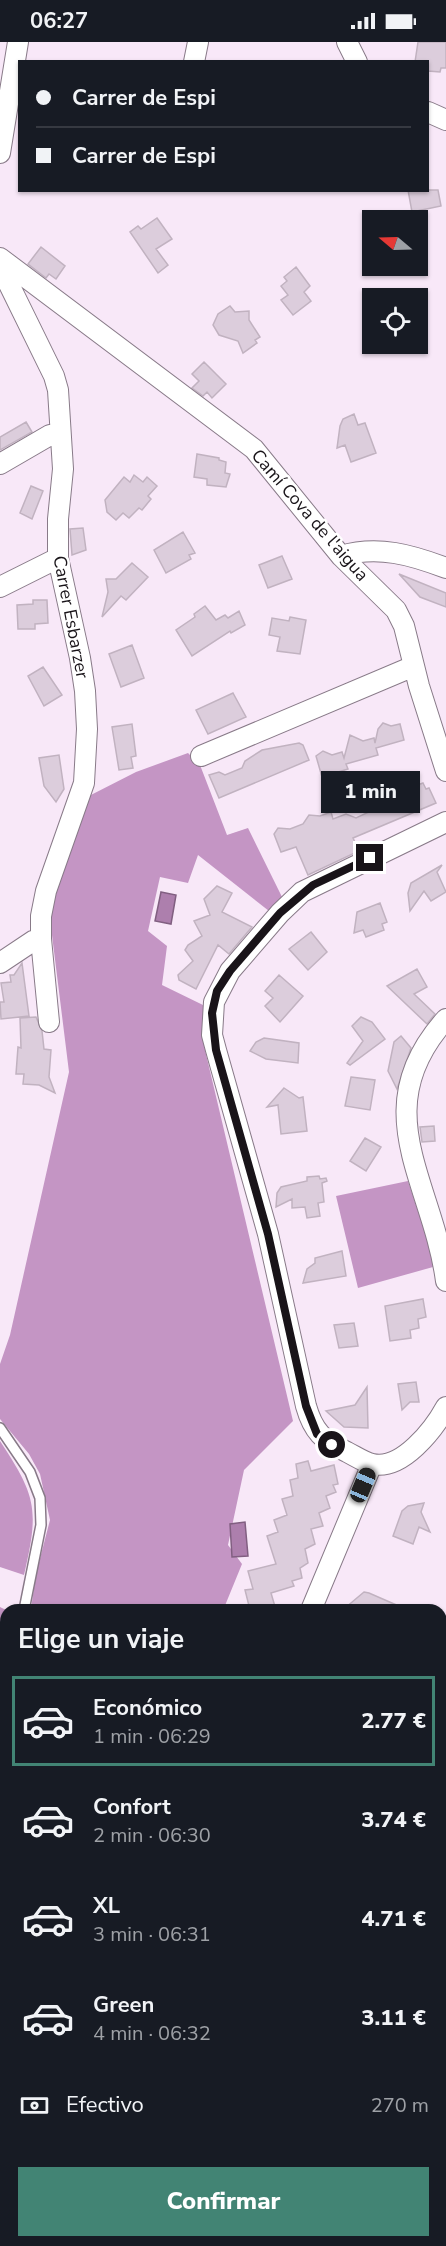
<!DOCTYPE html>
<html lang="es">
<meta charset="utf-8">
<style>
:root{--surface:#171b24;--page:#20242c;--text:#f1f3f6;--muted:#9ea1a6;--line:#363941;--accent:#428474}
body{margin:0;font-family:"Nunito Sans",sans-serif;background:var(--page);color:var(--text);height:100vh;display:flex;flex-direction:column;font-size:22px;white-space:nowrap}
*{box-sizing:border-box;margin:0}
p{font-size:20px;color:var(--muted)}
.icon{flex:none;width:33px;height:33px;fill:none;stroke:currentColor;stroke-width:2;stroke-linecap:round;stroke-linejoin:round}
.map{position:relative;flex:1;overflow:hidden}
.side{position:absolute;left:0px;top:1562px;width:447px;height:644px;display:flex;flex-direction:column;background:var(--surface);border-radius:18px 18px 0 0;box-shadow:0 2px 4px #0004}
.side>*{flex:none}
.banner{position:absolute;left:18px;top:18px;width:411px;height:132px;border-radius:0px;box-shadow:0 2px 4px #0004;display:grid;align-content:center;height:132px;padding:0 18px;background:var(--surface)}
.needle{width:39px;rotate:289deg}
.controls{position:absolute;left:362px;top:168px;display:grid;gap:12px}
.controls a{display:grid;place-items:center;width:66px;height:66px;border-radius:0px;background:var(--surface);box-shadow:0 2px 4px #0004;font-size:30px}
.end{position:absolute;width:27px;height:27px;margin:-14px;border:8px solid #191419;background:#fff;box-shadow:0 0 0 3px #fff}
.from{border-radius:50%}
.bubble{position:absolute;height:42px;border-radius:0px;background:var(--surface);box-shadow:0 2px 4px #0004;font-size:20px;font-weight:800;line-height:42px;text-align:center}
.car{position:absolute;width:18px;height:36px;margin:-18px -9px;border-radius:8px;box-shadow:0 0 4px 2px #0007;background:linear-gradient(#222 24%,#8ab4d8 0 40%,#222 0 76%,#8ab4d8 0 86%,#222 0)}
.banner b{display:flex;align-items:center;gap:21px;height:57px;font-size:22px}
.banner b+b{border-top:2px solid var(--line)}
.banner i{width:15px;height:15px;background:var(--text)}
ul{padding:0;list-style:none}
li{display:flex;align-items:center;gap:18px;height:90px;margin:0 12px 9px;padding:0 6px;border:3px solid transparent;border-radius:0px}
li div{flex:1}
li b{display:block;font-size:22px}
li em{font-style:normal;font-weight:800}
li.selected{border-color:var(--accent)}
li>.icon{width:54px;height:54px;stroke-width:1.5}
h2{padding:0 18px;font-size:27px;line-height:72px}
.pay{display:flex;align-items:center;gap:15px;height:66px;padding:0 18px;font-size:22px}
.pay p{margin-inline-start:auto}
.cta{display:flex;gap:12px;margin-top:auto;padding:12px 18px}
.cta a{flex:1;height:69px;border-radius:0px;background:var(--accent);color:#fff;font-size:24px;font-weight:800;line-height:69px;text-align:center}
.status{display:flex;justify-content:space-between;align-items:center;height:42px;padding:0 30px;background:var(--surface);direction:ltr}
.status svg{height:16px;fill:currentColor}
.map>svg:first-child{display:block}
.forest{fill:#c495c4}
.water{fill:#ad7fad;stroke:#815f81;stroke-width:1.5}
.building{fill:#dccddc;stroke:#c1b2c0;stroke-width:1.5}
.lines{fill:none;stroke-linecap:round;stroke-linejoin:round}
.lane-casing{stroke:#887a88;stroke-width:12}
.street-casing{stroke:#887a88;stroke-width:22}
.path{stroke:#9c919c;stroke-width:3;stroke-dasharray:6 3;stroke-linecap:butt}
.lane{stroke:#fff;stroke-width:9}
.street{stroke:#fff;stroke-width:20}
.route{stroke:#191419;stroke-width:8}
.labels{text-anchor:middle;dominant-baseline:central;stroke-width:5;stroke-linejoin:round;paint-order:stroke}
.street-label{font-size:18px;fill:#191419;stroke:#fff}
</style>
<div class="status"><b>06:27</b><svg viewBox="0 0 49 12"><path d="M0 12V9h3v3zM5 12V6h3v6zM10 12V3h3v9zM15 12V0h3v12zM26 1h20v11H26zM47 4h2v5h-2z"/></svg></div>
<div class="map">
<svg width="446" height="2204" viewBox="0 0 446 2204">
<rect width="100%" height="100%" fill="#f8e8f8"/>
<path class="forest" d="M188,711L200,723L227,793L248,786L282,855L269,869L198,813L188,841L160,835L148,889L167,904L162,943L203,963L205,1008L293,1379L244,1428L228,1503L242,1522L224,1566L31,1567L36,1532L50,1478L40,1432L29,1412L0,1377V1322L10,1293L69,1030L50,877L52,857L85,756L136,730Z
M408,1139L428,1199L433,1225L358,1246L336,1154Z
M0,1399C37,1455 39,1468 24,1533L0,1525Z
M0,1565L6,1568V1676L0,1688Z
M446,1693V2204H344L343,2199H441V1695Z
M6,2097V2199H215L212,2204H0V2104Z"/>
<path class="water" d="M161,850L176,853L171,882L155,879Z
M245,1480L248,1514L232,1515L230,1482Z"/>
<path class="building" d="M418,0H446V26H441L440,30L428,29V20H415Z
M408,148H438L441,164L412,170Z
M157,176L172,197L156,207L168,223L158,231L130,190L138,184L141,187Z
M41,205L65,224L56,237L49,232L46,236L28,222Z
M296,225L310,244L304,250L311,259L293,273L281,258L288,253L281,244L287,239L284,235Z
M230,264L235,270L249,269V278L260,295L255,298L257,301L243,311L238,299L219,293L213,283L218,272Z
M204,320L226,342L212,356L207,350L203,354L192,346L199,339L192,332Z
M354,372L358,383L365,381L376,411L351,420L345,403L337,406L340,384L343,377Z
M26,380L32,390L0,408V395Z
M197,412L219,416V418L226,420L225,431L230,432L226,445L207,443V437L194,435Z
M134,433L143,440L147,435L157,444L148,454L151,457L142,468L139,466L129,476L123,471L116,478L107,470L105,458L124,435L130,440Z
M31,444L43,449L32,477L20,471Z
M83,486L86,508L72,513L70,487Z
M183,490L195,511L189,513L191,517L166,531L154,508Z
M282,514L292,537L268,546L259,523Z
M132,521L148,535L126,558L121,554L102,575L108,550L106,537H116Z
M399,532L446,551V565L420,555Z
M33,558H47L48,581L35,582V587H18L17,563L33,562Z
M205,564L216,578L225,573L228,576L239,569L245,583L231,591L230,589L192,614L176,588L195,575L194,572Z
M290,575L306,578L300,612L277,609L280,595L269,593L272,576L289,579Z
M132,603L144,636L121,645L109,612Z
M43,625L62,653L44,664L28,634Z
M233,651L246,675L208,692L196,668Z
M383,681L391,684L400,682L404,698L376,706L378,713L346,722L348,727L322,735L316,714L323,709L332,713L342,710L344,716L350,693L363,699L374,696L375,701L378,687Z
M132,682L136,714L131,715L133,726L119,728L112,685Z
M299,701L303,703L309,718L219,756L209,733L219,730L225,733L242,726L245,719L262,708Z
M59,713L64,747L56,760L44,744L39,716Z
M423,741L426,747L429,746L436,761L353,796L359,809L308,833L296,805L281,810L274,792L278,786L290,787L303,782L309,773L320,774L331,770L333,777L346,772L356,776L369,770L376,760L388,761L404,755L401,749Z
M442,823L437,830L446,850L431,859L424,849L410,869L408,851L411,841Z
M217,844L232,851L222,870L252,885L229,912L218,903L196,947L179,938L178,933L193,919L185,908L188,903L202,894L194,879L210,873L204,857Z
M380,861L387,880L382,882L384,888L366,895L363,888L354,891L357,870Z
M311,890L327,910L308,928L289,907Z
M22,921L29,974L1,977L0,960H4L1,941L11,940L10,933H14Z
M417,927L427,945L414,952L435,972L427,982L387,944Z
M279,933L303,954L280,980L265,964L273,956L265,949Z
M36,975L42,989L44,1007L51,1008L49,1035L55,1051L39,1043L23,1042L24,1032H16L18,1005L21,1006L20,976Z
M361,975L372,980L385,997L350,1023L347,1021L363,999L352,984Z
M401,994L411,1006L397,1047L388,1029L394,1000Z
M264,996L299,1001L298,1021L266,1017L250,1009L256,1000Z
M351,1035L375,1038L370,1068L345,1064Z
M284,1046L299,1056L303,1055L307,1089L281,1092L278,1063L267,1065Z
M434,1084L435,1099L422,1100L420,1085Z
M365,1096L381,1105L366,1129L350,1119Z
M319,1134L320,1137L326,1136L327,1139L322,1141L324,1160L318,1161L320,1174L307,1176L305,1165L292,1166V1157L276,1165L277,1151L281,1145L307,1139V1135Z
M342,1209L346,1234L303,1241L307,1227L315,1221V1216Z
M423,1257L426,1275L418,1277L419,1286L410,1288L411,1296L390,1299L385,1264Z
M354,1281L358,1304L339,1306L334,1283Z
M416,1340L419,1360H410L402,1368L398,1342Z
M367,1345L368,1386L344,1385L326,1369L355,1363Z
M308,1419L311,1429L334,1423L338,1442L333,1443L336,1450L326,1454L330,1466L319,1471L323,1484L311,1487L315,1502L305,1507L308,1521L300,1526L302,1536L292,1539L294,1544L271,1551L276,1568H250L245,1548L253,1547L248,1529L276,1522L267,1494L278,1490L274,1478L287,1473L282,1457L293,1454L290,1438L298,1436L296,1422Z
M424,1461L421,1470L430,1490L419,1485L413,1502L393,1494L402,1469L408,1464Z
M364,1550L369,1551L408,1568L345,1566Z"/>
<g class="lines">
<defs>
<path id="lane" d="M0,1386L30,1430L40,1456L41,1483L24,1568
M0,1730L6,1733
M0,1853L6,1855
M0,1924H6"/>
<path id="street" d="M347,0L357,20
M194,20L198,0
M428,70L446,78
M0,111L18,0
M0,216L254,407L341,514L396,568L404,584L419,644L446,729
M0,224L54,334L58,348L63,427L58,477V516L80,616L85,649L87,687L84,741L46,849L41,874V897L49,980
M0,422L50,393L60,391
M341,514C378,503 412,513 446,526
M0,545L58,516
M201,714L414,624
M446,780L302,850L280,871L230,929L214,960L212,993L216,1008L268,1192L306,1364C313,1389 323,1399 347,1410C355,1414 364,1420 372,1422C402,1429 434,1387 446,1365
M0,921L33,899L41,897
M446,977C364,1068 433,1140 446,1239
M311,1568L372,1422
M441,1685L446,1683
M441,1910L446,1909
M29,2204L40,2199"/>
</defs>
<use href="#lane" class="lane-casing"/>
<use href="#street" class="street-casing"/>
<path class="path" d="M441,1719L444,1700
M441,1870L446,1868"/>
<use href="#lane" class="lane"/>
<use href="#street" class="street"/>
</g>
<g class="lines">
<path class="route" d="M332,1403L317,1392L306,1364L268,1192L216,1008L212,971L217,949L230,929L280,871L313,843L370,816"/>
</g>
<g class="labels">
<g class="street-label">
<text transform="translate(310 473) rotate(49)">Camí Cova de l'aigua</text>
<text transform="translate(71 575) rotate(79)">Carrer Esbarzer</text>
</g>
</g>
</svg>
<div class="controls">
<a><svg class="needle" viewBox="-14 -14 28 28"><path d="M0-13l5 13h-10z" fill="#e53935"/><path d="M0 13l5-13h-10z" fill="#9ea1a6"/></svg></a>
<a><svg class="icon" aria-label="locate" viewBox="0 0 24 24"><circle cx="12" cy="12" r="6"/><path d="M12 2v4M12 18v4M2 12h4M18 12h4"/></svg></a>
</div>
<i class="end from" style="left:332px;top:1403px"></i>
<i class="end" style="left:370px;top:816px"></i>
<div class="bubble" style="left:321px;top:729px;width:99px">1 min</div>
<i class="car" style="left:363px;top:1443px;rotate:23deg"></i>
<div class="banner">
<b><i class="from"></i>Carrer de Espi</b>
<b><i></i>Carrer de Espi</b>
</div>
<section class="side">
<h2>Elige un viaje</h2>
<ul>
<li class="selected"><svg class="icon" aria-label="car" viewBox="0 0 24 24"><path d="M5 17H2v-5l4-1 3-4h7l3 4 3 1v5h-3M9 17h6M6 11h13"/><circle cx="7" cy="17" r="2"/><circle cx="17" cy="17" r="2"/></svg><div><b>Económico</b><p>1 min · 06:29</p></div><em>2.77 €</em></li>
<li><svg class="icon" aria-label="car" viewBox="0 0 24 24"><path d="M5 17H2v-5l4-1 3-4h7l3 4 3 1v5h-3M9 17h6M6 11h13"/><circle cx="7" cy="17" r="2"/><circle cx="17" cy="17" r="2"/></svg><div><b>Confort</b><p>2 min · 06:30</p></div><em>3.74 €</em></li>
<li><svg class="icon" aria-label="car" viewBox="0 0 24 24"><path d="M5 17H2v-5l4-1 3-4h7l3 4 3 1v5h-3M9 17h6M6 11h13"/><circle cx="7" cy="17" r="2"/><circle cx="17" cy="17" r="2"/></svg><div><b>XL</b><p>3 min · 06:31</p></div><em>4.71 €</em></li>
<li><svg class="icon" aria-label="car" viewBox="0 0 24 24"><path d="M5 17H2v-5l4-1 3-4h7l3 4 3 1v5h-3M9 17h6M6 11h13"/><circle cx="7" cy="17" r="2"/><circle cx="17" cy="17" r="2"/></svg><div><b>Green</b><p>4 min · 06:32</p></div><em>3.11 €</em></li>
</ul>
<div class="pay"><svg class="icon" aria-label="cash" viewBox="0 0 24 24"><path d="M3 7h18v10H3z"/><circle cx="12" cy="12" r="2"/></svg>Efectivo<p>270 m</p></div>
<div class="cta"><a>Confirmar</a></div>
</section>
</div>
